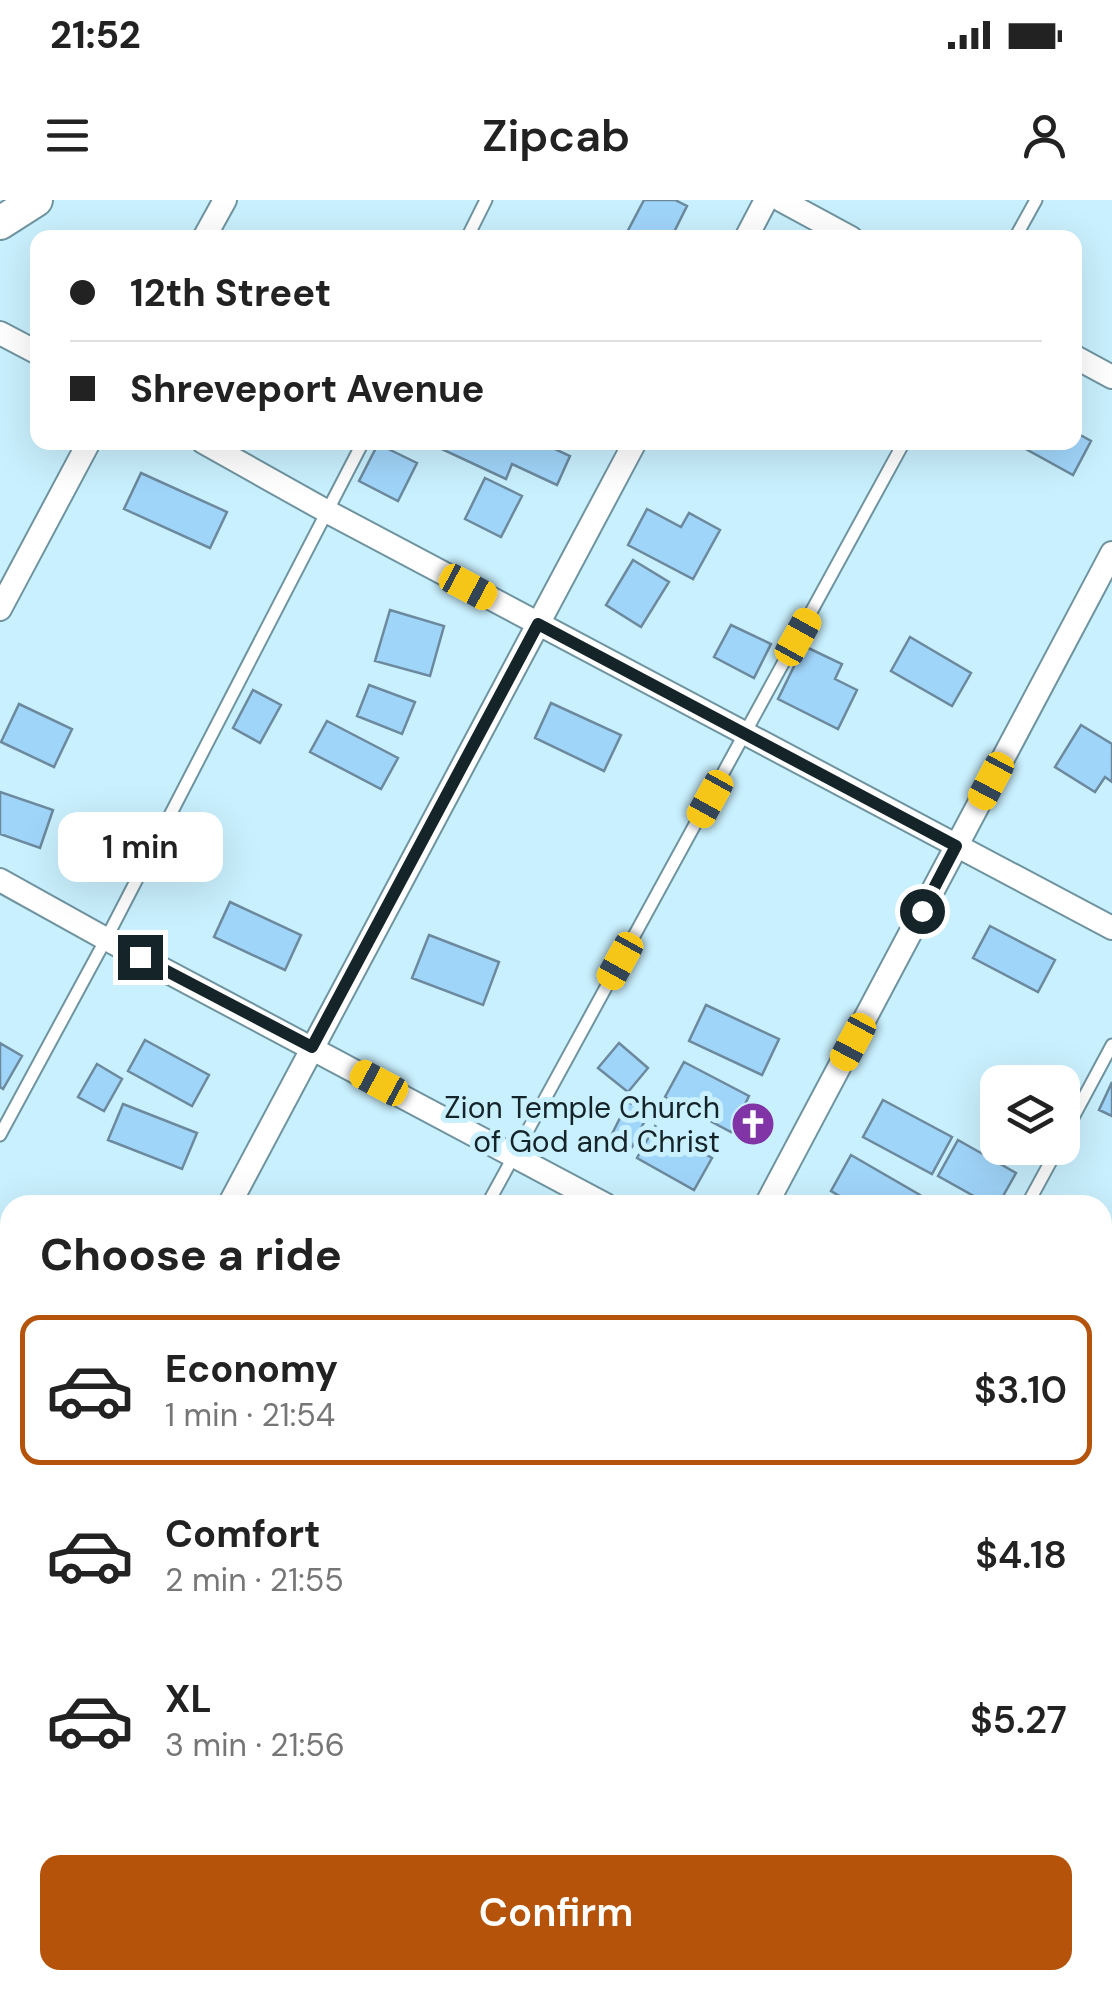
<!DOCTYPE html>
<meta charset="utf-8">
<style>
:root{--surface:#fff;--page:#f2f2f2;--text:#222;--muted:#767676;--line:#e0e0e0;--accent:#b45309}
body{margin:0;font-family:"DM Sans",sans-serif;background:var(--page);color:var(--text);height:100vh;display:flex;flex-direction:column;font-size:38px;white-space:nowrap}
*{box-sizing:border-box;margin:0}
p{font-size:32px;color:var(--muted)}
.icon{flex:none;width:55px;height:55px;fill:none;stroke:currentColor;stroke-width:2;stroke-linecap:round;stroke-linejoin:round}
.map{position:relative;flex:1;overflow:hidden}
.details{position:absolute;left:0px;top:995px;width:1112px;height:795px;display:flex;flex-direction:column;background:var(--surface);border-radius:30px 30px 0 0;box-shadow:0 10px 40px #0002}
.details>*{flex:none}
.hud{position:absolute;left:30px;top:30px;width:1052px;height:220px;border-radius:20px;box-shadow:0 10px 40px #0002;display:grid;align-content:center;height:220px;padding:0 40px;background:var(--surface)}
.controls{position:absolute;left:980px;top:865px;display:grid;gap:20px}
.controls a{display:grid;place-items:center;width:100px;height:100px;border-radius:20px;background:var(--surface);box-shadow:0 10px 40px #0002;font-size:50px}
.end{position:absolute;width:45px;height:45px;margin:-22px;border:12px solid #152429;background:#fff;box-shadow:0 0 0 5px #fff}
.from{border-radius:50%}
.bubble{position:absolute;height:70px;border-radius:20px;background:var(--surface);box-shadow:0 10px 40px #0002;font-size:32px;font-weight:600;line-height:70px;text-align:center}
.car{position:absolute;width:30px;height:60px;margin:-30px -15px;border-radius:12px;box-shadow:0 0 8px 2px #0007;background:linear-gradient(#f5c518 24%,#345 0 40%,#f5c518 0 76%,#345 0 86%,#f5c518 0)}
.hud b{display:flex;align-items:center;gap:35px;height:95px;font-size:38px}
.hud b+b{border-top:2px solid var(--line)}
.hud i{width:25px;height:25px;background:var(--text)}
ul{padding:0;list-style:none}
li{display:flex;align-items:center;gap:30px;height:150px;margin:0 20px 15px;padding:0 20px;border:5px solid transparent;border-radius:20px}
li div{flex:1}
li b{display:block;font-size:38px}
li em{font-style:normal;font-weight:600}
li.selected{border-color:var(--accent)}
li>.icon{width:90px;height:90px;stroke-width:1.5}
h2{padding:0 40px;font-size:45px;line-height:120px}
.action{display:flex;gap:20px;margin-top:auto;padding:20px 40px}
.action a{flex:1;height:115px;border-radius:20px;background:var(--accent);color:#fff;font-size:40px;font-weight:600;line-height:115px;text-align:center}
.status{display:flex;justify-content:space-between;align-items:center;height:70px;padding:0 50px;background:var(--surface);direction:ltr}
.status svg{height:28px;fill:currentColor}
header{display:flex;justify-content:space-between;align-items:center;height:130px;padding:0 40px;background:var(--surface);font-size:45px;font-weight:600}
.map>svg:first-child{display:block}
.building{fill:#a0d5fa;stroke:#6c899d;stroke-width:2.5}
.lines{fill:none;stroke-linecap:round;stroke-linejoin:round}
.lane-casing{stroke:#6f94a0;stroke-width:15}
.street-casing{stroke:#6f94a0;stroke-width:26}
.secondary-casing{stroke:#6f94a0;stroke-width:36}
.lane{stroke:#fff;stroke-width:11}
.street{stroke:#fff;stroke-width:22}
.secondary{stroke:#fff;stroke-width:32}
.route{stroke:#152429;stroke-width:12}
.labels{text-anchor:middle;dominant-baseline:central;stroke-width:10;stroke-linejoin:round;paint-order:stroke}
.poi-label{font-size:30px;fill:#152429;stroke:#c9f0fe;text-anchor:end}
</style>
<div class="status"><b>21:52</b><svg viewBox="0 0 49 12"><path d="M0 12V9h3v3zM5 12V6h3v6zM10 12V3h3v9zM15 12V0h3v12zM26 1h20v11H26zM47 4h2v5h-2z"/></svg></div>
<header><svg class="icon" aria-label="menu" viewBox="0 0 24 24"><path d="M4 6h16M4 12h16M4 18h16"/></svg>Zipcab<svg class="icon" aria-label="person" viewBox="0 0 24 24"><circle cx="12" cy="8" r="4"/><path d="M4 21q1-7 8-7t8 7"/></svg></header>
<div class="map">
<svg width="1112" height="1790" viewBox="0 0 1112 1790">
<rect width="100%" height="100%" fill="#c9f0fe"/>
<path class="building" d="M644,0H675L687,6L671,38H624Z
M1075,232L1091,241L1073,275L1013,242H1075Z
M435,242H540L570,256L557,285L512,264L506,279L433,245Z
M378,244L417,263L398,301L359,281Z
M141,273L227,312L210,348L124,309Z
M485,278L522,296L501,337L465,319Z
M647,309L681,327L689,313L720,330L693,379L628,345Z
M633,360L669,382L641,427L606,405Z
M390,410L444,426L430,476L375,461Z
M731,425L771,444L754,478L714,457Z
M910,437L971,473L952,506L891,471Z
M804,446L842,464L835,479L857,490L838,529L778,499Z
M369,485L415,502L402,534L357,516Z
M253,490L281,505L260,543L233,528Z
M551,503L621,535L604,571L535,538Z
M19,504L72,529L54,567L1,542Z
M327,521L398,558L381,589L310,552Z
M1081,525L1112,544V582L1105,577L1095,592L1055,567Z
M0,592L53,610L40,648L0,634Z
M230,702L301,735L285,770L214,737Z
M990,726L1055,760L1038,792L973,758Z
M429,735L499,762L483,805L412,778Z
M706,805L779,839L762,875L689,841Z
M145,840L209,875L192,906L128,871Z
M0,843L22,856L3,889L0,887Z
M619,843L648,868L628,892L598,868Z
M684,862L749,896L731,932L665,897Z
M97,864L122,879L104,911L78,897Z
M1112,882V916L1099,910Z
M883,900L952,937L932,974L863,937Z
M628,902L649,912L632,947L611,936Z
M123,904L197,933L182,969L108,940Z
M655,926L712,958L694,990L637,958Z
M958,940L1016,973L998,1005H990L938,976Z
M851,955L920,995L915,1005H855L831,991Z
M1102,1163L1112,1166V1188L1105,1207L1102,1206Z
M0,1588L10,1593V1630L0,1625Z
M1111,1698H1112V1769L1102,1767V1730Z
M235,1780H278L273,1790H255Z
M413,1780H482L499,1789L410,1790Z"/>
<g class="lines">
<defs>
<path id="lane" d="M467,38L486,0
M1015,38L1036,0
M0,935L106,739L363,242
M1062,938L1112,845
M487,1005L904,242
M1027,1005L1058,948
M71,1790L77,1780
M607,1790L612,1780"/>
<path id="street" d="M781,0L851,38
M204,38L225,0
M746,38L766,0
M0,133L38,153
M1075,157L1112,177
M203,242L328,312L1112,728
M0,409L89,242
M0,680L106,739L606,1005
M229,1005L635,242
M766,1005L1112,353
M0,1234L10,1239
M1102,1273L1112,1278
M0,1438L10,1419
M1021,1780L1039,1790
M0,1785L9,1790
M348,1790L353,1780"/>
<path id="secondary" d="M0,23L36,0
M1102,1362L1112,1344
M1102,1549L1112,1531
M872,1790L878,1780
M974,1790L979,1780"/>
</defs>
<use href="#lane" class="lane-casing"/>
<use href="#street" class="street-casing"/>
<use href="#secondary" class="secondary-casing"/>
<use href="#lane" class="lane"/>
<use href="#street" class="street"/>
<use href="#secondary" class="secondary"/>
</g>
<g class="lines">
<path class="route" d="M140,757L312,847L538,424L956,646L922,711"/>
</g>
<defs>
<symbol id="church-disc" viewBox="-11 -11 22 22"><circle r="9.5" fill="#8034a5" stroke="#c9f0fe"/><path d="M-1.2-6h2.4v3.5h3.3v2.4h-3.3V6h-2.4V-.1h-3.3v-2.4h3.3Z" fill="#fff"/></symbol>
</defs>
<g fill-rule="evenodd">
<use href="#church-disc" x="728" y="899" width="50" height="50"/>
</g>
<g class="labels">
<g class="poi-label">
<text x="720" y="907">Zion Temple Church<tspan x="720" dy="34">of God and Christ</tspan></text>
</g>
</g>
</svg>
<div class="controls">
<a><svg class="icon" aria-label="layers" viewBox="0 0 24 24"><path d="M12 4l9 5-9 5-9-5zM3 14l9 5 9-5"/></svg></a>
</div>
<i class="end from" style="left:922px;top:711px"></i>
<i class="end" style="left:140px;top:757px"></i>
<div class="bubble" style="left:58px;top:612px;width:165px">1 min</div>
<i class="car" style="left:468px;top:387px;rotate:118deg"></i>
<i class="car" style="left:798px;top:437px;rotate:29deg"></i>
<i class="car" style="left:991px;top:581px;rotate:208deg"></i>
<i class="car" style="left:710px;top:599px;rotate:209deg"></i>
<i class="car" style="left:620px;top:761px;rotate:209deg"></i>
<i class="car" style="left:853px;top:842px;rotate:208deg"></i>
<i class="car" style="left:379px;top:883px;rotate:298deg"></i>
<div class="hud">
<b><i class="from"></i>12th Street</b>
<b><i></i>Shreveport Avenue</b>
</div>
<section class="details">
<h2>Choose a ride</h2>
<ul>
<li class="selected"><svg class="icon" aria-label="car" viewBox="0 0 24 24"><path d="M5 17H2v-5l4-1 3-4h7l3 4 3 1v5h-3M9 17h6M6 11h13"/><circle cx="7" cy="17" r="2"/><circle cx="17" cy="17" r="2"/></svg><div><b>Economy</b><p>1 min · 21:54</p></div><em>$3.10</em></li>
<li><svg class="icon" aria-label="car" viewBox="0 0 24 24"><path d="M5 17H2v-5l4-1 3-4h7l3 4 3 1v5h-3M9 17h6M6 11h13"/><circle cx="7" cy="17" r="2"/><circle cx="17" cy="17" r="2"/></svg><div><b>Comfort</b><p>2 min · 21:55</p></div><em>$4.18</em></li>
<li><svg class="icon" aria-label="car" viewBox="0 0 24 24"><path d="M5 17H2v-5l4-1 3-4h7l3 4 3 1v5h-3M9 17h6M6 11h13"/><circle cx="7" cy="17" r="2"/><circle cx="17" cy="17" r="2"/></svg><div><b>XL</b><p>3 min · 21:56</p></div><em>$5.27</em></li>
</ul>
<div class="action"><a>Confirm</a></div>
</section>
</div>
